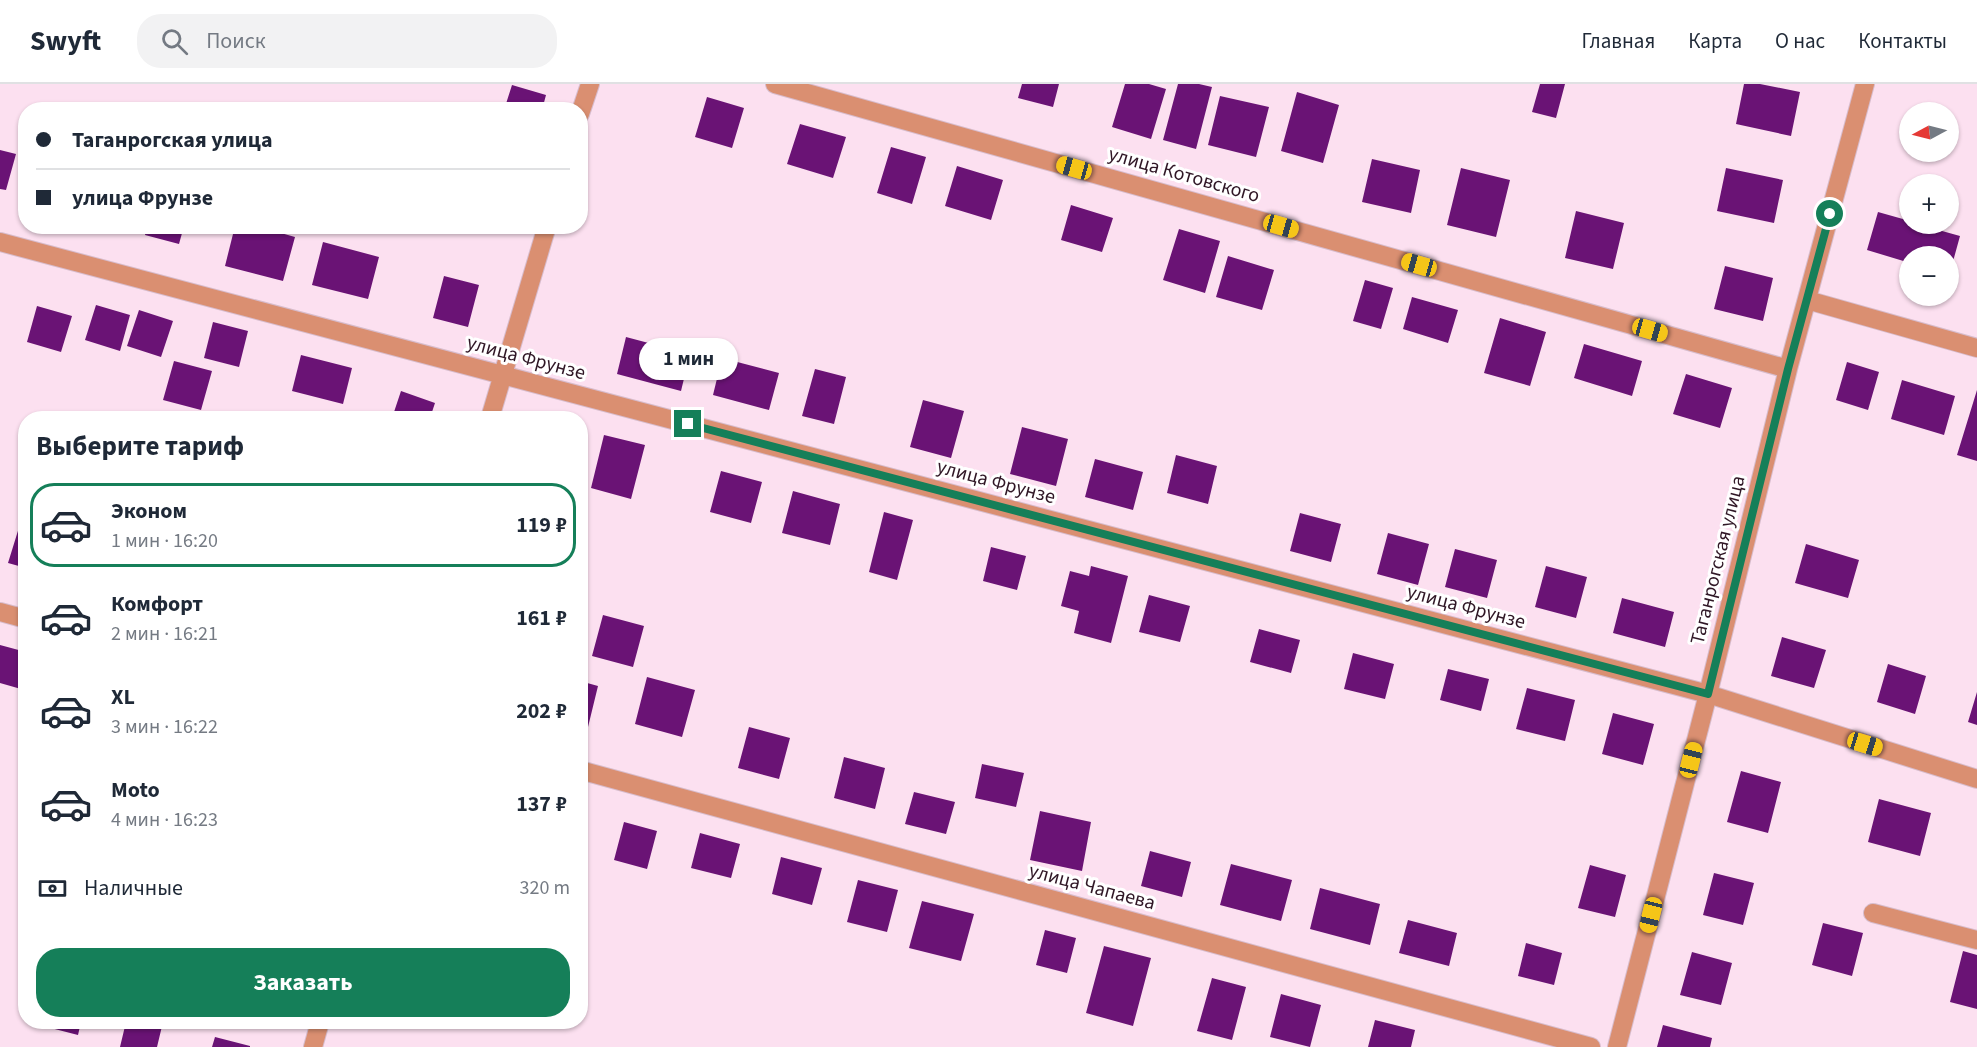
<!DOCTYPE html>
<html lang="ru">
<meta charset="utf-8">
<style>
:root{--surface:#fff;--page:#f2f2f3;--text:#1f2937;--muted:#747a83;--line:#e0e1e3;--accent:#157f59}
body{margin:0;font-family:"Source Sans 3",sans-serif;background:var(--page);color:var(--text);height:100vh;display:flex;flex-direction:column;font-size:22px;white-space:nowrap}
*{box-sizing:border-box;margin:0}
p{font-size:20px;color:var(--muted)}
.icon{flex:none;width:33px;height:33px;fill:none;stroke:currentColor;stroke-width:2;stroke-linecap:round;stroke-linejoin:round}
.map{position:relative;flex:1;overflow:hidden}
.side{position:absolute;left:18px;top:327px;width:570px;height:618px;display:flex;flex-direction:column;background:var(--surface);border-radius:24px;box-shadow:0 2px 4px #0004}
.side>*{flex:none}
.guide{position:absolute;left:18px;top:18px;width:570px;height:132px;border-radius:24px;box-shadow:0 2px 4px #0004;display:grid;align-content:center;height:132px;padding:0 18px;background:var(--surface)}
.needle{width:39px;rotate:263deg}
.buttons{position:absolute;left:1899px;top:18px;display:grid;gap:12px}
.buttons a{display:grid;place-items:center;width:60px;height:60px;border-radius:50%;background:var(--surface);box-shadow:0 2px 4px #0004;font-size:30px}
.end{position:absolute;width:27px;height:27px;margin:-14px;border:8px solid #157f59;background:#fff;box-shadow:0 0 0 3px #fff}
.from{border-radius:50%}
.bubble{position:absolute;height:42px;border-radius:21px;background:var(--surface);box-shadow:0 2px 4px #0004;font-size:20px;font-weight:700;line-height:42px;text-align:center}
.car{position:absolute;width:18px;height:36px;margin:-18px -9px;border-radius:8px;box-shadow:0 0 4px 2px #0007;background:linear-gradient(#f5c518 24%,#345 0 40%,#f5c518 0 76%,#345 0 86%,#f5c518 0)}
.guide b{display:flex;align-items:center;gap:21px;height:57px;font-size:22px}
.guide b+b{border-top:2px solid var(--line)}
.guide i{width:15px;height:15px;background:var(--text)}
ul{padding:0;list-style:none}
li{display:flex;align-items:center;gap:18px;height:84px;margin:0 12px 9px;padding:0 6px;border:3px solid transparent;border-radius:24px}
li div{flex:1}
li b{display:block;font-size:22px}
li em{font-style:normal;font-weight:700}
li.on{border-color:var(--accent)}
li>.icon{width:54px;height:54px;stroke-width:1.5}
h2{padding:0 18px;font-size:27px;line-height:72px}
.pay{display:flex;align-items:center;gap:15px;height:66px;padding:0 18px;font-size:22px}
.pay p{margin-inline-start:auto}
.cta{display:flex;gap:12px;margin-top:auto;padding:12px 18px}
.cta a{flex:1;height:69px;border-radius:24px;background:var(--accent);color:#fff;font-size:24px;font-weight:700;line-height:69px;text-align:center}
header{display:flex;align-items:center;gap:36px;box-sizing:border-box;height:84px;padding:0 30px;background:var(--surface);border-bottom:2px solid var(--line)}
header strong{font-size:28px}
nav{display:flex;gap:33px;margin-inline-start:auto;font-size:21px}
.search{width:420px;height:54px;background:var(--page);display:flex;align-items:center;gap:15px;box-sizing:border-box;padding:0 21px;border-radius:24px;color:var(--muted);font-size:22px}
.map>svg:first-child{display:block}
.building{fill:#6a1375}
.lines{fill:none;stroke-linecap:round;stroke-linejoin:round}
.service-casing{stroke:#d7bccc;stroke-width:20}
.minor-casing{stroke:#d7bccc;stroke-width:20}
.service{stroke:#da8f71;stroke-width:18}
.minor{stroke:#da8f71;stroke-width:18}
.route{stroke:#157f59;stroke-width:8}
.labels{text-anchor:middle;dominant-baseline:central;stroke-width:6;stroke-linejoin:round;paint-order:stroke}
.street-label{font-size:20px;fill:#301726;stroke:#fff}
</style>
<header>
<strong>Swyft</strong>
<div class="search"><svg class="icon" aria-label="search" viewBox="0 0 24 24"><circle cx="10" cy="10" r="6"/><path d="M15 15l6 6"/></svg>Поиск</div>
<nav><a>Главная</a><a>Карта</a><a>О нас</a><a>Контакты</a></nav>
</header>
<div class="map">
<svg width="1977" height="963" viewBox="0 0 1977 963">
<rect width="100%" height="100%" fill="#fce0f0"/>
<path class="building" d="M1022,0H1059L1053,23L1018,14Z
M1125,0H1149L1166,5L1151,55L1112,43Z
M1178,0H1199L1212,3L1196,65L1163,56Z
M1540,0H1565L1556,34L1532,28Z
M1744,0H1760L1800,8L1791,52L1736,40Z
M512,1L546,11L542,26H504Z
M1297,8L1339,21L1323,79L1281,67Z
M1220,12L1269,23L1256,73L1208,61Z
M707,13L744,24L732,64L695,53Z
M800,40L846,53L833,94L787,80Z
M891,63L926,73L912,120L877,109Z
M0,66L16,70L6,106L0,105Z
M1372,75L1420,86L1411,129L1362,118Z
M957,82L1003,96L991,136L945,122Z
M1461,84L1510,96L1496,153L1447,141Z
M1726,84L1783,96L1774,139L1717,127Z
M1071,121L1113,134L1102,168L1061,156Z
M1576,127L1624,139L1613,185L1565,174Z
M1878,128L1910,137V140H1917L1960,152L1949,192L1948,172H1910V179L1867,166Z
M147,142H184L179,160L145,151Z
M235,142H256L295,153L283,197L225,182Z
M1179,145L1220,157L1205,209L1163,196Z
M323,158L379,173L368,215L312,201Z
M1228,172L1274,186L1262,226L1216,213Z
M1725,182L1773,194L1763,237L1714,225Z
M444,192L479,201L468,243L433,234Z
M1365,196L1393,204L1381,245L1353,237Z
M1412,213L1458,226L1448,259L1403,245Z
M96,221L130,231L120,267L85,256Z
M37,222L72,232L61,268L27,258Z
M139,226L173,237L161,273L127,262Z
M1500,234L1546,248L1530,302L1484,289Z
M213,238L248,247L239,283L204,274Z
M626,253L690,270L681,307L617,290Z
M1584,260L1642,277L1632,312L1574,294Z
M301,271L352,284L343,320L292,307Z
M722,274L779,289L769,326L713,311Z
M174,277L212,287L201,326L163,316Z
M1847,278L1879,288L1868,326L1836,316Z
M815,285L846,293L834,340L802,332Z
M1686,290L1732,304L1720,344L1673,330Z
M1902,296L1955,312L1944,351L1891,335Z
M1977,306V377L1957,371Z
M401,307L435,319L430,334H392Z
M923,316L964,327L951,374L910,363Z
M1022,343L1068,355L1056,402L1010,390Z
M604,351L645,361L631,415L591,404Z
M1176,371L1217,382L1208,420L1167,409Z
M1095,375L1143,388L1133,426L1085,413Z
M721,387L762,398L751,439L710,428Z
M793,407L840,420L830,461L782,449Z
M26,421V484L8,479Z
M884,428L913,436L897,496L869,488Z
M1300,429L1341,440L1331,478L1290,467Z
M1388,449L1429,460L1418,501L1377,490Z
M1806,460L1859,476L1848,514L1795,499Z
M991,463L1026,472L1017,506L983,497Z
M1455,465L1497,476L1487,514L1445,503Z
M1091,482L1128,492L1111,559L1074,549L1079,527L1061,522L1070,487L1089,492Z
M1546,482L1587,493L1576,534L1535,523Z
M1149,511L1190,522L1180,558L1139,548Z
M1622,514L1674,528L1665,563L1613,549Z
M603,531L644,542L633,583L592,572Z
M1259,545L1300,556L1291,589L1250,578Z
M1782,553L1826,566L1814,604L1771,592Z
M0,561L26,568V591L21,605L0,599Z
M1353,569L1394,580L1385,615L1344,605Z
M1888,580L1926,592L1915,630L1877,618Z
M1448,585L1489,595L1481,627L1440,616Z
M647,593L695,606L682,653L635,640Z
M580,597L598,602L588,643L580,641Z
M1527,604L1575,616L1565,657L1516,645Z
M1977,608V641L1968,638Z
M1613,629L1654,640L1643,681L1602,670Z
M749,643L790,654L779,695L738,684Z
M844,673L885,684L875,725L834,714Z
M982,680L1024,689L1016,723L975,714Z
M1741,687L1781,698L1768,749L1727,738Z
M914,708L955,718L946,750L905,740Z
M1879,715L1931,729L1920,772L1868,758Z
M1040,727L1091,738L1082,787L1030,776Z
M624,738L657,747L647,785L614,776Z
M700,749L740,760L731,794L691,784Z
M1150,767L1191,778L1182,813L1141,802Z
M781,773L822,784L812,821L772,810Z
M1231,780L1292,796L1281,837L1220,821Z
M1590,781L1626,791L1615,833L1578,824Z
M1714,789L1754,799L1743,841L1703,831Z
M858,796L898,806L887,848L847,838Z
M1320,804L1380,820L1370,861L1310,845Z
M922,817L974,830L961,877L909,864Z
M1408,836L1457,849L1449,882L1399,869Z
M1823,839L1863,849L1852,892L1812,881Z
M1045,846L1076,854L1067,889L1036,881Z
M1526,859L1562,869L1554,901L1518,892Z
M1104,862L1151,874L1133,942L1086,929Z
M1963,867L1977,871V925L1950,918Z
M1692,868L1732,879L1721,921L1680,911Z
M1212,894L1246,903L1232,956L1197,947Z
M1281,910L1321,921L1310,963L1270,953Z
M1375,936L1415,946L1411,963H1368Z
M44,938H81L78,951L43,942Z
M126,938H163L157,963H120Z
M1663,941L1712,954L1710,963H1657Z
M215,953L250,962V963H212Z"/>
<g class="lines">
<defs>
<path id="service" d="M1873,829L1977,856"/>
<path id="minor" d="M775,0L1788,285
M580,30L590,0
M0,158L1708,610L1977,695
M1807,216L1977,264
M490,334L547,142
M0,528L26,535
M580,686L1591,963
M313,963L320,938
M1617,963L1708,610L1788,285L1865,0"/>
</defs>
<use href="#service" class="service-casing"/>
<use href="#minor" class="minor-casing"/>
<use href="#service" class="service"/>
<use href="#minor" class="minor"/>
</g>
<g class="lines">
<path class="route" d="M688,340L1708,610L1788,285L1830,130"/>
</g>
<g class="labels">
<g class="street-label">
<text transform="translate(1184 91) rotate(16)">улица Котовского</text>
<text transform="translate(526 274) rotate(15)">улица Фрунзе</text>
<text transform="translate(996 398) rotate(15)">улица Фрунзе</text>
<text transform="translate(1718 476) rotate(-76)">Таганрогская улица</text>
<text transform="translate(1466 523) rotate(15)">улица Фрунзе</text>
<text transform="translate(1092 803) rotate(15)">улица Чапаева</text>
</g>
</g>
</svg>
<div class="buttons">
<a><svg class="needle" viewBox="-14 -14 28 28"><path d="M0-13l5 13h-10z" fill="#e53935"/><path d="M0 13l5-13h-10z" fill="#747a83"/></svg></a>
<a>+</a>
<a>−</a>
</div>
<i class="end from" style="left:1830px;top:130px"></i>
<i class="end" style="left:688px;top:340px"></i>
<div class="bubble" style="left:639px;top:254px;width:99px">1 мин</div>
<i class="car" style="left:1074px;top:84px;rotate:286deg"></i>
<i class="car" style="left:1281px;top:142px;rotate:106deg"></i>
<i class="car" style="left:1419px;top:181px;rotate:286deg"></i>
<i class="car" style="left:1650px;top:246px;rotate:106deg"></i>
<i class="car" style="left:1865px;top:660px;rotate:107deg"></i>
<i class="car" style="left:1691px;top:676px;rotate:14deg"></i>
<i class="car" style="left:1651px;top:831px;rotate:194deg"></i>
<div class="guide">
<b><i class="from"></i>Таганрогская улица</b>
<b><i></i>улица Фрунзе</b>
</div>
<section class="side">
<h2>Выберите тариф</h2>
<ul>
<li class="on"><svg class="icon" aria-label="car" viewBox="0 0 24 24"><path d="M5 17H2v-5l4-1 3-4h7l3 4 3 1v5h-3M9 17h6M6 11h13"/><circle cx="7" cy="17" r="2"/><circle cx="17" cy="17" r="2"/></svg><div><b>Эконом</b><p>1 мин · 16:20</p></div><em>119 ₽</em></li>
<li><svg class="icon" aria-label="car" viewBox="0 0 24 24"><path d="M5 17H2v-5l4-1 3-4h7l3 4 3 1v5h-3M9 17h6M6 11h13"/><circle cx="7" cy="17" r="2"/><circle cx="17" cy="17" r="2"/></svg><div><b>Комфорт</b><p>2 мин · 16:21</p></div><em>161 ₽</em></li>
<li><svg class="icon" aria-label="car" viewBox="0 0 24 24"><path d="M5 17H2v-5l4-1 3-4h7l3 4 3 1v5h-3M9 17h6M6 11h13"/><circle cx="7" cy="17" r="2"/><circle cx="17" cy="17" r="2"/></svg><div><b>XL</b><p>3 мин · 16:22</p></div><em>202 ₽</em></li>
<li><svg class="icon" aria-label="car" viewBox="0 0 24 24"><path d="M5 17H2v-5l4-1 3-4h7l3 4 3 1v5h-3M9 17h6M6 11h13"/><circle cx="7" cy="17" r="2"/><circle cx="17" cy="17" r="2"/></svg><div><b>Moto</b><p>4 мин · 16:23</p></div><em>137 ₽</em></li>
</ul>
<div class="pay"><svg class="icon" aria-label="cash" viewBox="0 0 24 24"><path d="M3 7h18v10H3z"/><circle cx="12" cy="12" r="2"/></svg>Наличные<p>320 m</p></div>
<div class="cta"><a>Заказать</a></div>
</section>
</div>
